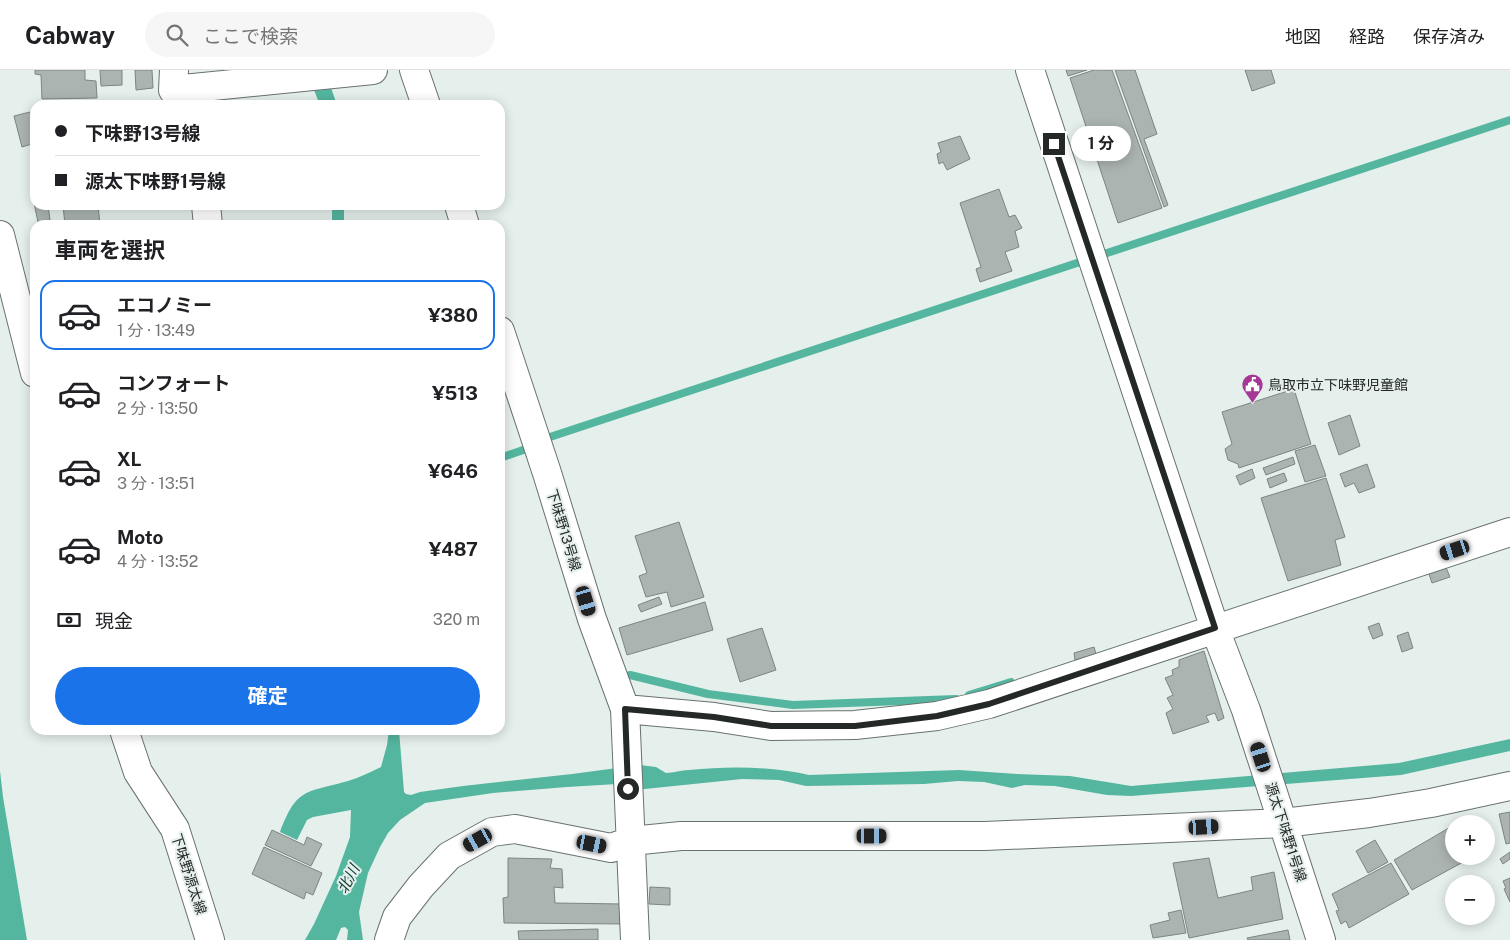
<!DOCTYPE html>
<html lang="ja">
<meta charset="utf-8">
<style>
:root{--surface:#fff;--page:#f6f6f6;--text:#202124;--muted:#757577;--line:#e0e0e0;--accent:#1a73e8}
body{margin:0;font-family:"Public Sans","Noto Sans JP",sans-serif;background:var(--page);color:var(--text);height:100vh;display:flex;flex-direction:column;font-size:19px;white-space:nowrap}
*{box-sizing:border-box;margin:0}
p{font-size:16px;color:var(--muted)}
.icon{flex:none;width:28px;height:28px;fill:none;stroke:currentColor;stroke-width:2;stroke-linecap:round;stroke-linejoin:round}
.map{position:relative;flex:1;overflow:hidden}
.details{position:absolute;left:30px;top:150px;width:475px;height:515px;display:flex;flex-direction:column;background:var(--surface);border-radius:15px;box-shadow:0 2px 12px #0003}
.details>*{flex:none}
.hud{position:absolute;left:30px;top:30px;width:475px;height:110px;border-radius:15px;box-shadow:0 2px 12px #0003;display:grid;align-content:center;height:110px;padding:0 25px;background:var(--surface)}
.tools{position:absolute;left:1445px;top:745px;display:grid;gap:10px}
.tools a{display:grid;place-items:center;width:50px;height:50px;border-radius:50%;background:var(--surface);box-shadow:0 2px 12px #0003;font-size:25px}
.end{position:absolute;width:22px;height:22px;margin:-11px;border:6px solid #242827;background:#fff;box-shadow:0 0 0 2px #fff}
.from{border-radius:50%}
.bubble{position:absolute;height:35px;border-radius:18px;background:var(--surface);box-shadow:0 2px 12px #0003;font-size:16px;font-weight:700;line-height:35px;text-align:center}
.car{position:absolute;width:15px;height:30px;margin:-15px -8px;border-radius:6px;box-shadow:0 0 4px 1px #0007;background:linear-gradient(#222 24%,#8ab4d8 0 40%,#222 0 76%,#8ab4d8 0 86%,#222 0)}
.hud b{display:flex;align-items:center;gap:18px;height:48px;font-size:19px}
.hud b+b{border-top:1px solid var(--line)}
.hud i{width:12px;height:12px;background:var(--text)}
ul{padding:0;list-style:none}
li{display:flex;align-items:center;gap:15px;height:70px;margin:0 10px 8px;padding:0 15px;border:2px solid transparent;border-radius:15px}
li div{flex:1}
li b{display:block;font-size:19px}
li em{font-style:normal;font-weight:700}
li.active{border-color:var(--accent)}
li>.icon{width:45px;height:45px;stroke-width:1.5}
h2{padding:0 25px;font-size:22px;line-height:60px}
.pay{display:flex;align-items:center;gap:12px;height:55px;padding:0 25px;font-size:19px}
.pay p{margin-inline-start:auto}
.primary-button{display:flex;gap:10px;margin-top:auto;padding:10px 25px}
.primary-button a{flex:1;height:58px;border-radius:30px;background:var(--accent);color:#fff;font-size:20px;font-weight:700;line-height:58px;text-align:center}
header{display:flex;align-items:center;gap:30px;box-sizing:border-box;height:70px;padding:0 25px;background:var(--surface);border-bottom:1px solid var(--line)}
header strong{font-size:24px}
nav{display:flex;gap:28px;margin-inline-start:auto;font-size:18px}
.search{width:350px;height:45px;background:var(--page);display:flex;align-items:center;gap:12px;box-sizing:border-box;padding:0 18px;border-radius:28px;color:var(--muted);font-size:19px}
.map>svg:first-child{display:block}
.water{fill:#54b69f}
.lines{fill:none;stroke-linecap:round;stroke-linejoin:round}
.stream{stroke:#54b69f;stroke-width:8}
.building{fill:#abb4b1;stroke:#7c8582}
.street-casing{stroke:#69726f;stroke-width:30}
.street{stroke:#fff;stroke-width:28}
.route{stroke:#242827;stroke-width:6}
.labels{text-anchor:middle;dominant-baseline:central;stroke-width:4;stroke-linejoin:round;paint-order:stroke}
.poi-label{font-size:14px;fill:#242827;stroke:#e5efec;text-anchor:start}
.street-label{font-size:14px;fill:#242827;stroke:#e5efec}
.water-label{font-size:15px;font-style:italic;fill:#0e3c32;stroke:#e5efec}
</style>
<header>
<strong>Cabway</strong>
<div class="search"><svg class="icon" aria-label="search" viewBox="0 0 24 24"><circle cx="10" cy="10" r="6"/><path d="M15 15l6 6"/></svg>ここで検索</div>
<nav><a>地図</a><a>経路</a><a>保存済み</a></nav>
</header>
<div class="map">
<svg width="1510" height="870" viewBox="0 0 1510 870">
<rect width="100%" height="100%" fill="#e5efec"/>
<path class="water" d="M329,12L337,35H320L314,20Z
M332,135H344V155H332Z
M389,660H399L404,722L406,724L411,725L420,722L463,716L572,704L640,695L656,697L666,703C674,703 681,700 689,700C728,696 770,696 809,705L959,700L1017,704L1070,706L1131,716L1399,693L1510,669V681L1401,705L1131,726L1107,725L1055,716L1025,715L1012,718L984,712L958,711L924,714L806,716L779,710L742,709L635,720L617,714L567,717L493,723L425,733L400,750L388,763L380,777L368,803L359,842L363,870H347L348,860L345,857L341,858L336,870H305L314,854L336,806L350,767L351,740L313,747L307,750L297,770L280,762C297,717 306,723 348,711C359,708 370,702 381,697L387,675Z
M0,701L3,727L27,870H0Z"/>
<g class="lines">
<path class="stream" d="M1104,184L1510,50
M550,367L1080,192
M500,388L529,378
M630,605L708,624L793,635L956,629
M969,625L1011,612"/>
</g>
<path class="building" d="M35,0H85V10L96,11L97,28L42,29L41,5L35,4Z
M100,0H122V15L101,16Z
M135,0H152L153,18L136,20Z
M1066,0H1087L1068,6Z
M1094,0H1112L1162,138L1118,153L1070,8Z
M1115,0H1135L1157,64L1144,69L1168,135L1164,137Z
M1245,0H1271L1275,13L1252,21Z
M30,42L35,60V73L22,77L14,46Z
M960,66L970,89L947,100L943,92L939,94L937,84L941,82L938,73Z
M999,119L1009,147L1015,145L1022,158L1015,161L1019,177L1005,182L1012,201L980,212L976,199L981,197L960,133Z
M33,128H35V135H48L50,150L38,152Z
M63,135H98L100,155H65Z
M1294,319L1311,374L1239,398L1238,394L1228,390L1225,379L1232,374L1222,342Z
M1350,345L1360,376L1339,385L1328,353Z
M1315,375L1326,406L1305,412L1295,381Z
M1293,387L1295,394L1266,405L1263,398Z
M1367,394L1375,417L1359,423L1354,413L1345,417L1340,404Z
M1252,399L1255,408L1240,415L1236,406Z
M1284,403L1287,411L1270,418L1267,409Z
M1326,408L1345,467L1335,470L1341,495L1288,511L1261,428Z
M679,452L704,527L671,537L667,522L646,527L639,506L647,503L635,466Z
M1445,495L1450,507L1432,513L1428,501Z
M659,527L662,534L641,542L638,535Z
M705,532L713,560L627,585L619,558Z
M1379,553L1383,565L1373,569L1368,557Z
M762,558L776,600L740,612L727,569Z
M1408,562L1413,578L1402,582L1397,566Z
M1094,577L1096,584L1075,590L1074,583Z
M1204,581L1224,648L1218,651L1215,643L1206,646L1209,652L1173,664L1166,643L1173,639L1167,628L1173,625L1165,608L1173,605L1172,600L1179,597V590Z
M1510,742V773L1506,774L1499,744Z
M1454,755V786H1474L1412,820L1394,790Z
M272,760L304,775L307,767L322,774L311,796L265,775Z
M1375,770L1388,792L1368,803L1356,781Z
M264,777L322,803L313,825L306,822L304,829L252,804Z
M1510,782V789L1503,794L1500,789Z
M508,788L552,789L550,798L562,799L563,818L554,817L555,833L624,834V854L504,853L503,828L508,827Z
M1209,788L1218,828L1253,820L1251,807L1274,802L1283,849L1189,868L1173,793Z
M1391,793L1409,824L1349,858L1346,851L1341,854L1336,841L1339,840L1332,824Z
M1510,808V832L1504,819L1506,818L1503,811Z
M650,817L670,818V835L649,834Z
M1181,840L1186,863L1153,868L1150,855L1170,850L1168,843Z
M598,859V870H519L518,861Z
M1288,860L1290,870H1248L1247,868Z"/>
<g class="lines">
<defs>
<path id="street" d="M174,0L173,20L373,0
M414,0L426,35
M1030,0L1215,559L1246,640L1321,870
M206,135L208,155
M459,135L465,155
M0,165L35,303
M500,261L547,403L592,549L625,639L635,870
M625,639L714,647L771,656L855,655L937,646L989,634L1510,462
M124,660L138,702L175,759L210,870
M389,870L397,847L421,816L449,786L492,762L515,759L611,778L631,771L681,766H985L1283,753L1369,743L1431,733L1510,716"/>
</defs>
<use href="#street" class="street-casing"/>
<use href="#street" class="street"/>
</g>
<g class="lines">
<path class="route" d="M628,719L625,639L714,647L771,656H855L937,646L989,634L1215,558L1054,74"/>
</g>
<defs>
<symbol id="civic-pin" viewBox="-11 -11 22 30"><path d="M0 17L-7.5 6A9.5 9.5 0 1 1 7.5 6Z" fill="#a53797" stroke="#e5efec"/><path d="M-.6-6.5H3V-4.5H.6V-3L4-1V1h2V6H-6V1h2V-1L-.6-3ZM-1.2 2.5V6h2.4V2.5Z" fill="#fff"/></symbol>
</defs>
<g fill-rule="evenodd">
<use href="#civic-pin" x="1240" y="302" width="25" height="34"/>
</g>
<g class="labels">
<g class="poi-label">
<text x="1268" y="315">鳥取市立下味野児童館</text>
</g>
<g class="street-label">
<text transform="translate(564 460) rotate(73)">下味野13号線</text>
<text transform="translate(1286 762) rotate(72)">源太下味野1号線</text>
<text transform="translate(189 804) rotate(72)">下味野源太線</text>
</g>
<g class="water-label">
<text transform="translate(348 809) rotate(-63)">北川</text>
</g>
</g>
</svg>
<div class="tools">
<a>+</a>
<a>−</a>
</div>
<i class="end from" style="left:628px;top:719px"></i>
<i class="end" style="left:1054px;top:74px"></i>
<div class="bubble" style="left:1071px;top:56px;width:60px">1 分</div>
<i class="car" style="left:1455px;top:480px;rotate:252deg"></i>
<i class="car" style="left:586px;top:531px;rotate:163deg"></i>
<i class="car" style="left:1261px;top:687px;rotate:342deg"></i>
<i class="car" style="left:1204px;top:757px;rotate:87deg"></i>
<i class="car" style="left:872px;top:766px;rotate:90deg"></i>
<i class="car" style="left:478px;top:770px;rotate:241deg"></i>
<i class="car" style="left:592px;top:774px;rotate:102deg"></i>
<div class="hud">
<b><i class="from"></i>下味野13号線</b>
<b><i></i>源太下味野1号線</b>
</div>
<section class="details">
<h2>車両を選択</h2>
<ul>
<li class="active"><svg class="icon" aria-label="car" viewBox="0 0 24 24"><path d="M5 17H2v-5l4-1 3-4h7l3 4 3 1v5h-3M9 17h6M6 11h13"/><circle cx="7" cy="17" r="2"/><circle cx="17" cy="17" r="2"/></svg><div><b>エコノミー</b><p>1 分 · 13:49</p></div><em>¥380</em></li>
<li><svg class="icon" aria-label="car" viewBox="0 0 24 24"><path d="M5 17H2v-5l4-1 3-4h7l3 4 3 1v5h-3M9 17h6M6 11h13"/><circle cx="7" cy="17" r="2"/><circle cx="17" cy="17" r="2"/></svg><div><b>コンフォート</b><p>2 分 · 13:50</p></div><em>¥513</em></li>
<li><svg class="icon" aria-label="car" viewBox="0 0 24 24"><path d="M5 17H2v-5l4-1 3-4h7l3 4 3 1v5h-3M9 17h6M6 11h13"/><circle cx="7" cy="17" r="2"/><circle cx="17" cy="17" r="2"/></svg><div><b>XL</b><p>3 分 · 13:51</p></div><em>¥646</em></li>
<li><svg class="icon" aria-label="car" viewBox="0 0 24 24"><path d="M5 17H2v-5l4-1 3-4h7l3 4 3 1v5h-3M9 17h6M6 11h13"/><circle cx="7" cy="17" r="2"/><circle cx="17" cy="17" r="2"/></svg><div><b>Moto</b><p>4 分 · 13:52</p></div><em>¥487</em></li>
</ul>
<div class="pay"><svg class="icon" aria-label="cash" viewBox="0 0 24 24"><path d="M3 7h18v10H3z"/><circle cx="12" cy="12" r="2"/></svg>現金<p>320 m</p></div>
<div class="primary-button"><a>確定</a></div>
</section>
</div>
